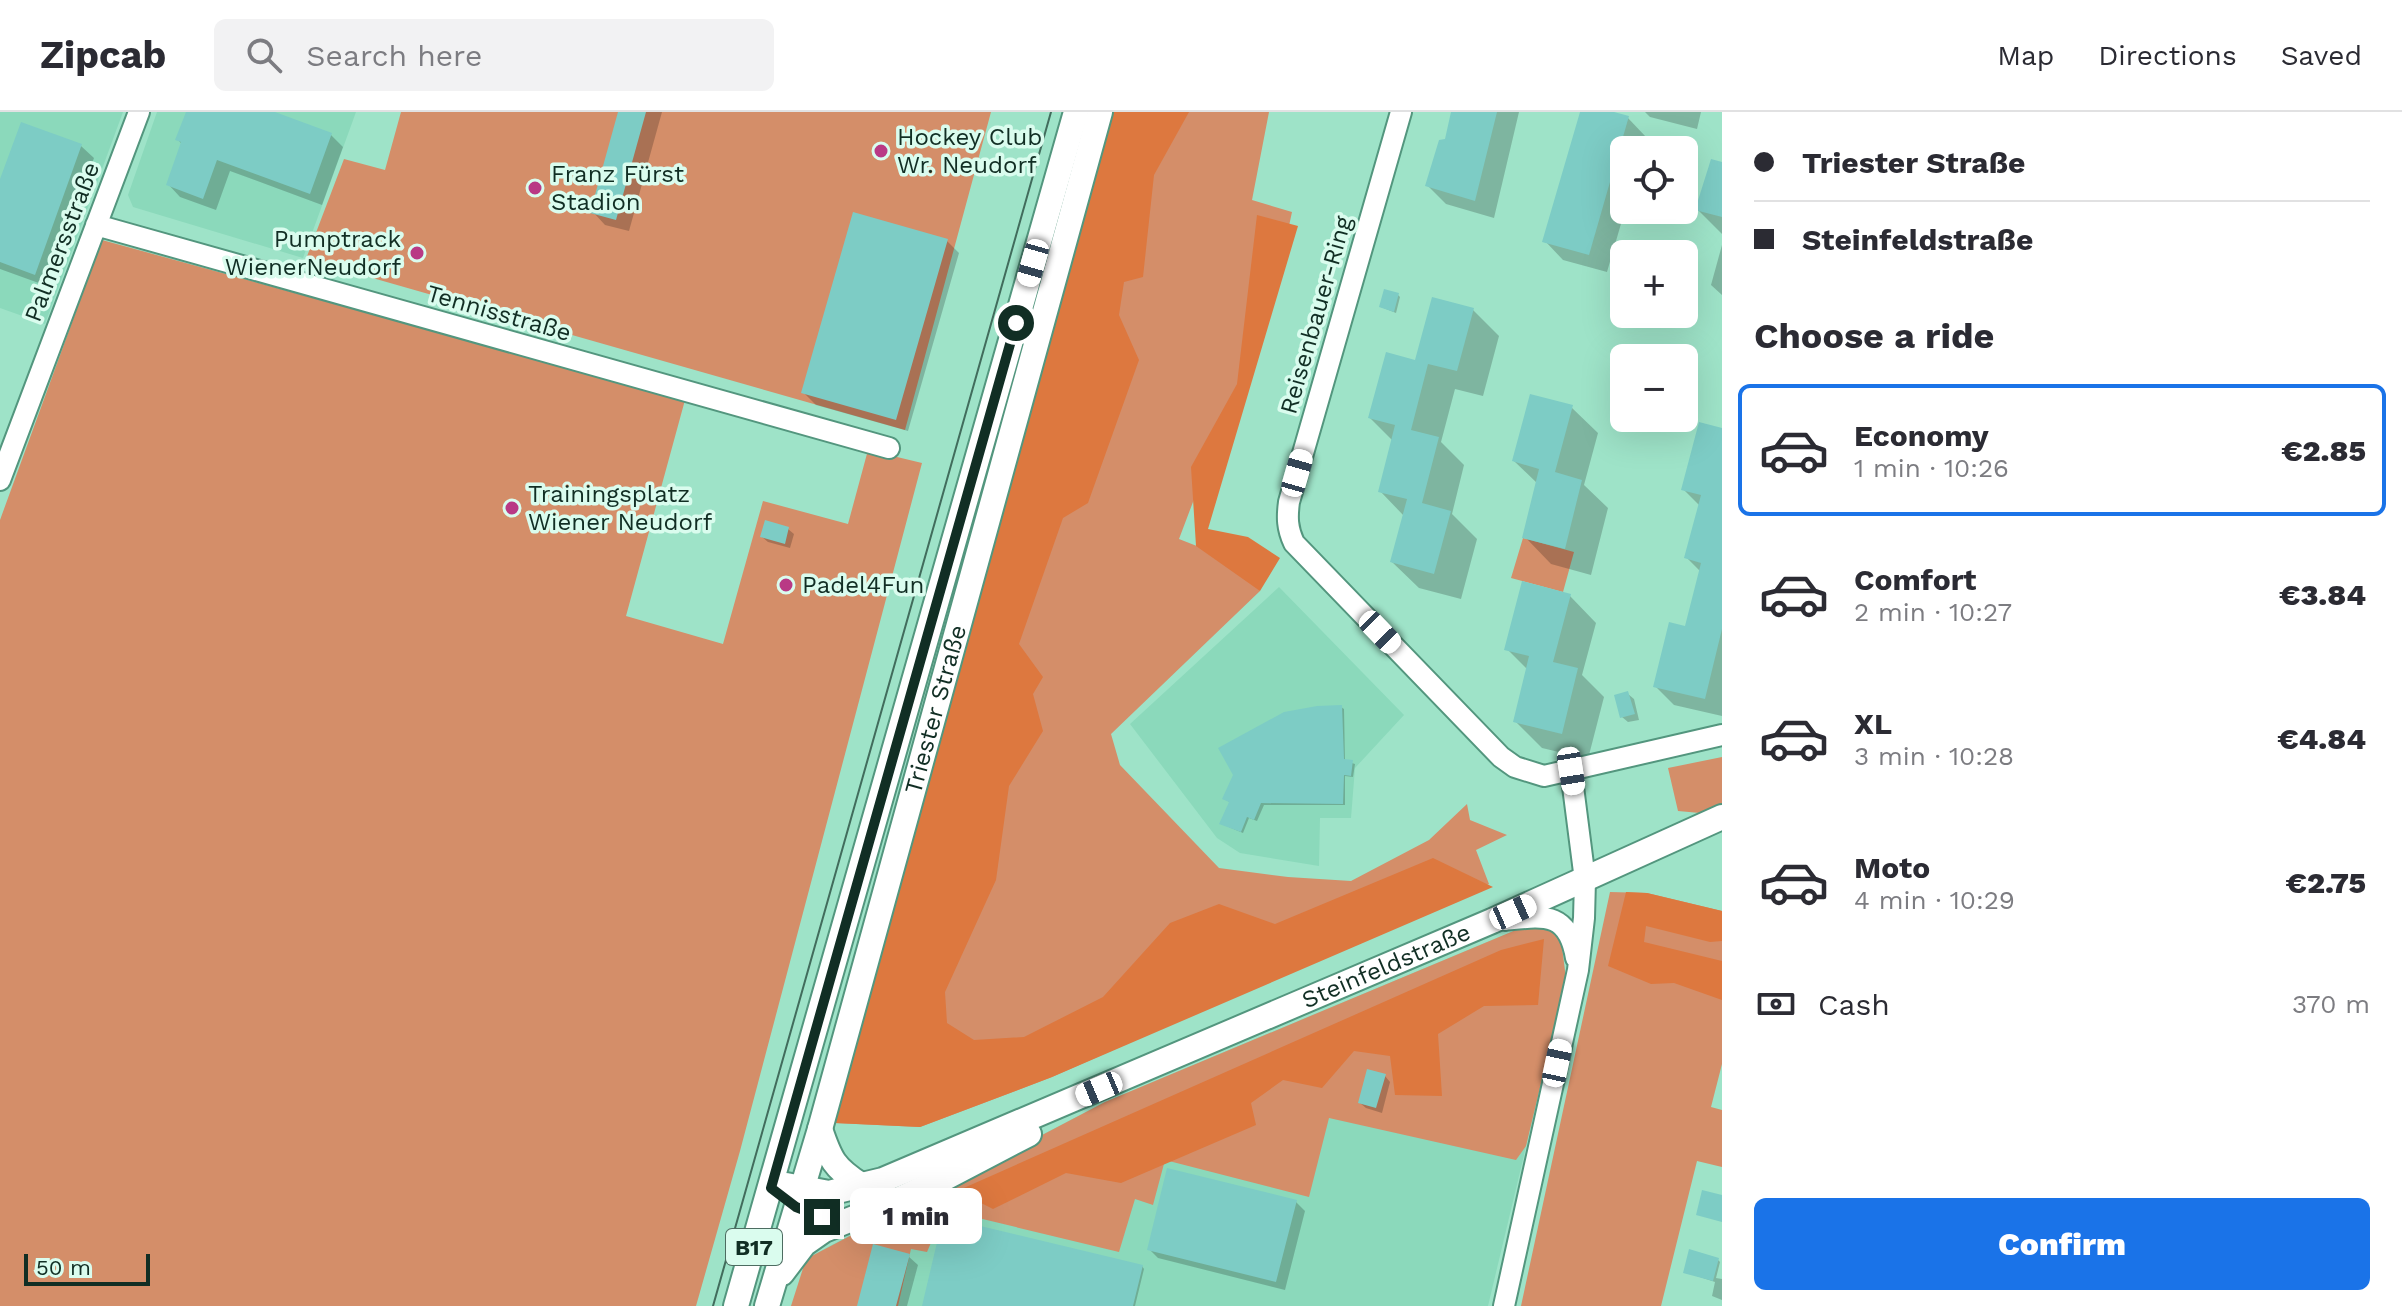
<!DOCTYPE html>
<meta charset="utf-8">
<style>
:root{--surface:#fff;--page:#f2f2f3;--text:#2b2b33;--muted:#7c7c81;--line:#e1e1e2;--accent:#1a73e8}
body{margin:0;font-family:"Work Sans",sans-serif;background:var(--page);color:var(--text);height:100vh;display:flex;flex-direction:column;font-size:30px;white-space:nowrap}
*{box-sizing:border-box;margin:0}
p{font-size:26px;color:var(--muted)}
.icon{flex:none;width:44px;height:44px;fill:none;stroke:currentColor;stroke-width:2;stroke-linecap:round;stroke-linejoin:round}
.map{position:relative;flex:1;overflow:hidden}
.sheet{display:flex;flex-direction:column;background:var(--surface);width:680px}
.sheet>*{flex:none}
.top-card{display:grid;align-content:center;height:176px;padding:0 32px;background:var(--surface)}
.fabs{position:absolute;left:1610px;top:24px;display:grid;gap:16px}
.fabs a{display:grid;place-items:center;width:88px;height:88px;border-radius:12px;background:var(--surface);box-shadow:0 8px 32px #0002;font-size:40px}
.scale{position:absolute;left:24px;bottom:20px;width:126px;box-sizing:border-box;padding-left:8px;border:4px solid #112e24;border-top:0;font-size:22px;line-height:28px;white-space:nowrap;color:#112e24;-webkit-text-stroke:6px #dafcee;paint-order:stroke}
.end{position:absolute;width:36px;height:36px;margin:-18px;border:10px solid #112e24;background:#fff;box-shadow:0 0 0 4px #fff}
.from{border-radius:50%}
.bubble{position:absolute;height:56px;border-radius:12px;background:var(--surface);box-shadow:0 8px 32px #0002;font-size:26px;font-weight:800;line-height:56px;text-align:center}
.car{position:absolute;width:24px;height:48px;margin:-24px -12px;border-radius:10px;box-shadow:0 0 6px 2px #0007;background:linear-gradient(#fff 24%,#345 0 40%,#fff 0 76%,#345 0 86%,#fff 0)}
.top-card b{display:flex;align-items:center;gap:28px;height:76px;font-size:30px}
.top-card b+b{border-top:2px solid var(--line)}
.top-card i{width:20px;height:20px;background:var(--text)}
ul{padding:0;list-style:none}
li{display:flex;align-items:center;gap:24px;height:132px;margin:0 16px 12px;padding:0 16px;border:4px solid transparent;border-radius:12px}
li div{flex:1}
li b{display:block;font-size:30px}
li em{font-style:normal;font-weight:800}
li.on{border-color:var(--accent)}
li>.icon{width:72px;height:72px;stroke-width:1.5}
h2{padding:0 32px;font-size:36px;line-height:96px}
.pay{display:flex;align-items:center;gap:20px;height:88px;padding:0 32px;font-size:30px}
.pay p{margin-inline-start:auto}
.primary-button{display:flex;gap:16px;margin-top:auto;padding:16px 32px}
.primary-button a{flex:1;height:92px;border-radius:12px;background:var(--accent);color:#fff;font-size:32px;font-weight:800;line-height:92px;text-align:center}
header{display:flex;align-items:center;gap:48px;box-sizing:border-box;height:112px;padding:0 40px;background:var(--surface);border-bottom:2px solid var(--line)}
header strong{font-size:38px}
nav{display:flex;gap:44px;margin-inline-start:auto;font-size:28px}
.search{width:560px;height:72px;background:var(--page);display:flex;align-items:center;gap:20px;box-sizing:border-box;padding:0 28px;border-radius:12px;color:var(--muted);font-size:30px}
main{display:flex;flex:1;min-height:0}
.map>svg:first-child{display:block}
.built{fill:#8bd9bb}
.green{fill:#d48e69}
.forest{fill:#dd783f}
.shadow{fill:#0003}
.building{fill:#7dccc5}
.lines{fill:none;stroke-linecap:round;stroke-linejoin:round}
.minor-casing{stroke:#53967e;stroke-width:24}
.major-casing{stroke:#53967e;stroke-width:28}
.minor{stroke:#fff;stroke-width:20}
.major{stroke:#fff;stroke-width:24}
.tram{stroke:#416c5c;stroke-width:2}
.route{stroke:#112e24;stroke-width:10}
.poi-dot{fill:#b93985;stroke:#dafcee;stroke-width:3}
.labels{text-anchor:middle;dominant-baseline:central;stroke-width:7;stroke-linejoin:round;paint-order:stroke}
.shield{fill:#dafcee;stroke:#4d6c61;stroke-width:2}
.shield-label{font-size:22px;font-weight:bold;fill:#112e24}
.poi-label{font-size:24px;fill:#112e24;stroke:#dafcee;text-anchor:start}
.street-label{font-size:24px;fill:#112e24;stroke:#dafcee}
</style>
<header>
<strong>Zipcab</strong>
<div class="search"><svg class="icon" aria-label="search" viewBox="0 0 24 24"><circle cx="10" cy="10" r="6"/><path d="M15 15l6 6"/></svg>Search here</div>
<nav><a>Map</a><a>Directions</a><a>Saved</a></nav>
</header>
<main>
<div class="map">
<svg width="1722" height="1194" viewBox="0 0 1722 1194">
<rect width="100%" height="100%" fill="#9ee3c8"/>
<path class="built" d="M0,0H123L45,212L0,196Z
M157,0H356L303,146L133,95L128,83Z
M1279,475L1404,603L1355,656L1351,706H1320L1319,754L1240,741L1217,726L1130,612Z
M1530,812L1562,835L1566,867L1488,1194H793L809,1145L1105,990Z"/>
<path class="green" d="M401,0H991L905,318L306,147L344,47L385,58Z
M1113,0H1269L1252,88L1292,100L1278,165L1179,427L1240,451L1260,479L1111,622L1120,653L1219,756L1288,765L1351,769L1429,728L1467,692L1470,708L1507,723L1476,738L1489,772L1052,965L920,1015L835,1011L1035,296Z
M102,128L685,288L626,504L723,532L763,389L848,412L868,338L922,351L740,1039L696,1194H0V408Z
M1523,426L1574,440L1563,480L1511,466Z
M1722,645V692L1700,701L1678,699L1668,656Z
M1610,780L1647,781L1722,799V952L1711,995L1722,998V1055L1697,1049L1661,1194H1521Z
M1530,812L1548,815L1557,822L1562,835L1566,867L1526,1034L1516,1048L1329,1006L1309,1085L1165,1048L1153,1093L1135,1087L1119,1140L945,1098L927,1140L911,1137L898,1194H791L806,1147L1105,990Z"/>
<path class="forest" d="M1112,0H1189L1154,63L1143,165L1124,170L1119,203L1139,248L1088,391L1063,406L1019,532L1043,565L1033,582L1043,619L1009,674L996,768L945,880L947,911L974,928L1024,925L1103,885L1170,811L1219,792L1275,812L1433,746L1493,775L1052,965L920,1015L835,1011Z
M1257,103L1298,114L1208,417L1248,425L1280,446L1260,479L1196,434L1191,355L1237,272Z
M1626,780L1647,781L1722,799V829L1710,830L1646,814L1644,830L1722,849V888L1674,871L1651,872L1608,854Z
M1544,827L1538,893L1484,894L1438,922L1442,984L1395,983L1390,944L1354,939L1322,976L1283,968L1251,991L1256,1013L1121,1071L1066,1061L993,1097L957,1079L1501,838Z"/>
<path class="shadow" d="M189,0H269L331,23L343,35L322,93L230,59L216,98L180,85L168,72L183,33L178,28Z
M620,0H662L629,119L605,113L593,100Z
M1453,0H1519L1494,106L1446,92L1428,74L1446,29Z
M1582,0H1606L1628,6L1646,25L1642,38H1624L1625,98L1607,160L1563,148L1545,129Z
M1645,0H1701L1697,17L1650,5Z
M81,34L94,46L47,174L0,157V72Z
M1722,52V122L1698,98Z
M947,129L959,141L908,319L816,293L803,280Z
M1722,133V183L1711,173Z
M1398,183L1400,185L1396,201L1381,195Z
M1473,198L1499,224L1483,284L1455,277L1441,330L1464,353L1452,402L1477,427L1461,487L1419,476L1392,450L1404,404L1380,379L1393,329L1370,306L1417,250Z
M1571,295L1598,321L1584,373L1608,396L1591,463L1551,452L1525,425L1538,372L1514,349Z
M1722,318V604L1674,593L1655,574L1687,516L1700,459L1687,446L1700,394L1684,378Z
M788,417L794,422L790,436L768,430L762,425Z
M1570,484L1596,511L1582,563L1604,585L1588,647L1542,636L1515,609L1528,558L1507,537Z
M1628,582L1634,587L1639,608L1628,610L1622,605Z
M1341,595L1344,597L1345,649L1355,652L1353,665L1345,664V693H1264L1257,709L1249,706L1243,721L1224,713L1231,691L1225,687Z
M1385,964L1390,970L1382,1001L1366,996L1360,991Z
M1296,1090L1305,1099L1285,1178L1158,1146L1149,1137Z
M908,1144L918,1153L907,1194H859Z
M1718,1148L1720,1150L1716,1166L1722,1167V1188L1712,1184L1715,1170L1685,1160Z
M1142,1154L1144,1157L1135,1194H924Z"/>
<path class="building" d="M186,0H275L332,21L310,82L217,48L203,87L166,73L181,30L175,28Z
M618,0H646L616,108L590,101Z
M1451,0H1497L1475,89L1425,74L1439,28L1445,27Z
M1580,0H1614L1629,4L1589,143L1542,130Z
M21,10L82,32L35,163L0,150V67Z
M1711,47L1722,50V105L1695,98Z
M853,100L948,127L896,308L801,281Z
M1384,177L1399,181L1394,200L1379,195Z
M1432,185L1474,196L1457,259L1428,252L1411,318L1439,325L1422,391L1451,399L1434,462L1390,450L1407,387L1378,380L1395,313L1368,306L1386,240L1415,248Z
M1530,282L1573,293L1555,360L1582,368L1565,437L1522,426L1539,357L1512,349Z
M1699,310L1722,316V517L1705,587L1653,575L1669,510L1685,514L1701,451L1684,446L1701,383L1681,378Z
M765,408L789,415L785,432L760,425Z
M1522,469L1571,482L1553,550L1578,556L1562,622L1513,610L1529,544L1504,538Z
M1628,579L1635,602L1620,606L1614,583Z
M1342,593L1344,647L1353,648L1351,664L1344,663L1343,692L1261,691L1254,708L1247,705L1241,720L1219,712L1229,690L1222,687L1233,663L1218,636L1284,600L1317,594Z
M1367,957L1386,962L1376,996L1358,991Z
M1167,1056L1297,1088L1276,1170L1147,1138Z
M1702,1078L1722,1083V1110L1696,1103Z
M943,1105L1143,1153L1133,1194H922Z
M873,1132L910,1142L896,1194H857Z
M1689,1137L1719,1146L1713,1169L1683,1161Z"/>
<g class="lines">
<defs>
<path id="minor" d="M1401,0L1289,390C1287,405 1287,416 1294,431L1501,645L1515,655L1544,664L1722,623
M96,113L889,336
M0,368L139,0
M1505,808C1544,804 1568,799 1576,846
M1504,1194L1578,858L1584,806L1585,768L1571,659"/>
<g id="major">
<path d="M820,1017C830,1047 834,1056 861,1073"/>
<path id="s1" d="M786,1073L829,1081L883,1068L1492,809L1722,705"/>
<path d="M782,1161L804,1132L824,1118L882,1095L939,1069L1029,1022"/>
<path d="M736,1194L1076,0"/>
<path id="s2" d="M767,1194L820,1017L1100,0"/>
</g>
</defs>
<use href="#minor" class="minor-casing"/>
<use href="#major" class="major-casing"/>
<use href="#minor" class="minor"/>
<use href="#major" class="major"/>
<path class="tram" d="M713,1194L1051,0"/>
</g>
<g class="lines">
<path class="route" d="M822,1105L796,1095L771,1076L1016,211"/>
</g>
<g class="poi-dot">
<circle cx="881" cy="39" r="8"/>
<circle cx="535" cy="76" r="8"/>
<circle cx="417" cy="141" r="8"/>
<circle cx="512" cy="396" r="8"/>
<circle cx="786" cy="473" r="8"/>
</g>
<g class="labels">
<rect class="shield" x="726" y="1117" width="56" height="36" rx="6"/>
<g class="shield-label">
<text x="754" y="1135">B17</text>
</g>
<g class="poi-label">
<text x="897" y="25">Hockey Club<tspan x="897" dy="28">Wr. Neudorf</tspan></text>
<text x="551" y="62">Franz Fürst<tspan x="551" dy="28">Stadion</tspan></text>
<text x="401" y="127" text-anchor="end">Pumptrack<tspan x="401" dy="28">WienerNeudorf</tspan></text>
<text x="528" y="382">Trainingsplatz<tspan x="528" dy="28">Wiener Neudorf</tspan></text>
<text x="802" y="473">Padel4Fun</text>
</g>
<g class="street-label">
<text transform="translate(62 130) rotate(-69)">Palmersstraße</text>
<text transform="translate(499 201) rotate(16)">Tennisstraße</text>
<text transform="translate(1316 203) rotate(-74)">Reisenbauer-Ring</text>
<text stroke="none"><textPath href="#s2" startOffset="620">Triester Straße</textPath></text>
<text stroke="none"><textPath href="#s1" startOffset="646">Steinfeldstraße</textPath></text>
</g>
</g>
</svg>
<div class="fabs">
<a><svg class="icon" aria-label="locate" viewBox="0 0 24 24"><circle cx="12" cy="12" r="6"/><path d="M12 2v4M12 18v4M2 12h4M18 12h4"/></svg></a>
<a>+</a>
<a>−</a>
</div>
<div class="scale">50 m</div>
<i class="end from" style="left:1016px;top:211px"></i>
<i class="end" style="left:822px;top:1105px"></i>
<div class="bubble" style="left:850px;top:1076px;width:132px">1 min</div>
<i class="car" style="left:1033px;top:151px;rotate:196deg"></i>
<i class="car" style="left:1297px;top:361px;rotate:16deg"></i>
<i class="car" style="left:1380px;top:520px;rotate:136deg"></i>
<i class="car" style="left:1571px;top:659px;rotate:171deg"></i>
<i class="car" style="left:1513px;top:800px;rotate:66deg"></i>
<i class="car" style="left:1557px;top:951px;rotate:12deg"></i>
<i class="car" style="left:1099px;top:977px;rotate:247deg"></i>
</div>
<section class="sheet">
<div class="top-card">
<b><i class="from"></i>Triester Straße</b>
<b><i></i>Steinfeldstraße</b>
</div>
<h2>Choose a ride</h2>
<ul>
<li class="on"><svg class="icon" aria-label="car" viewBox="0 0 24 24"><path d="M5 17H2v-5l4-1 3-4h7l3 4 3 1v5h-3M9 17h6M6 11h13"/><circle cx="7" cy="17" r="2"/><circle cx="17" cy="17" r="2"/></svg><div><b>Economy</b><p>1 min · 10:26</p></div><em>€2.85</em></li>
<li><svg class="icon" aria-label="car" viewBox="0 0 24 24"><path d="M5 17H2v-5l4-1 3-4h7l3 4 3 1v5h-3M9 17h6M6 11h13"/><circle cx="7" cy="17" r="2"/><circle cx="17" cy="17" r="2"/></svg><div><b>Comfort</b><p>2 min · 10:27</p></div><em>€3.84</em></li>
<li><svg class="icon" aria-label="car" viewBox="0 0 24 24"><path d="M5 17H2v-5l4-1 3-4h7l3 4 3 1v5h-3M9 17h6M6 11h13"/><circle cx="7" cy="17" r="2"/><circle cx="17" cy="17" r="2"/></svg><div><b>XL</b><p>3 min · 10:28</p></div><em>€4.84</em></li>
<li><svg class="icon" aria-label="car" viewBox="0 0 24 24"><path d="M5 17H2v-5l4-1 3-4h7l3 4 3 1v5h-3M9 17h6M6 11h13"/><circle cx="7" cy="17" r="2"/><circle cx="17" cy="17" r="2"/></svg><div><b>Moto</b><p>4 min · 10:29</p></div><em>€2.75</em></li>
</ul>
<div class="pay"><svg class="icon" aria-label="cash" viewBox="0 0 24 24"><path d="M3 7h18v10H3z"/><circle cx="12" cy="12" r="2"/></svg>Cash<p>370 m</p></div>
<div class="primary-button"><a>Confirm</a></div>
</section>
</main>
